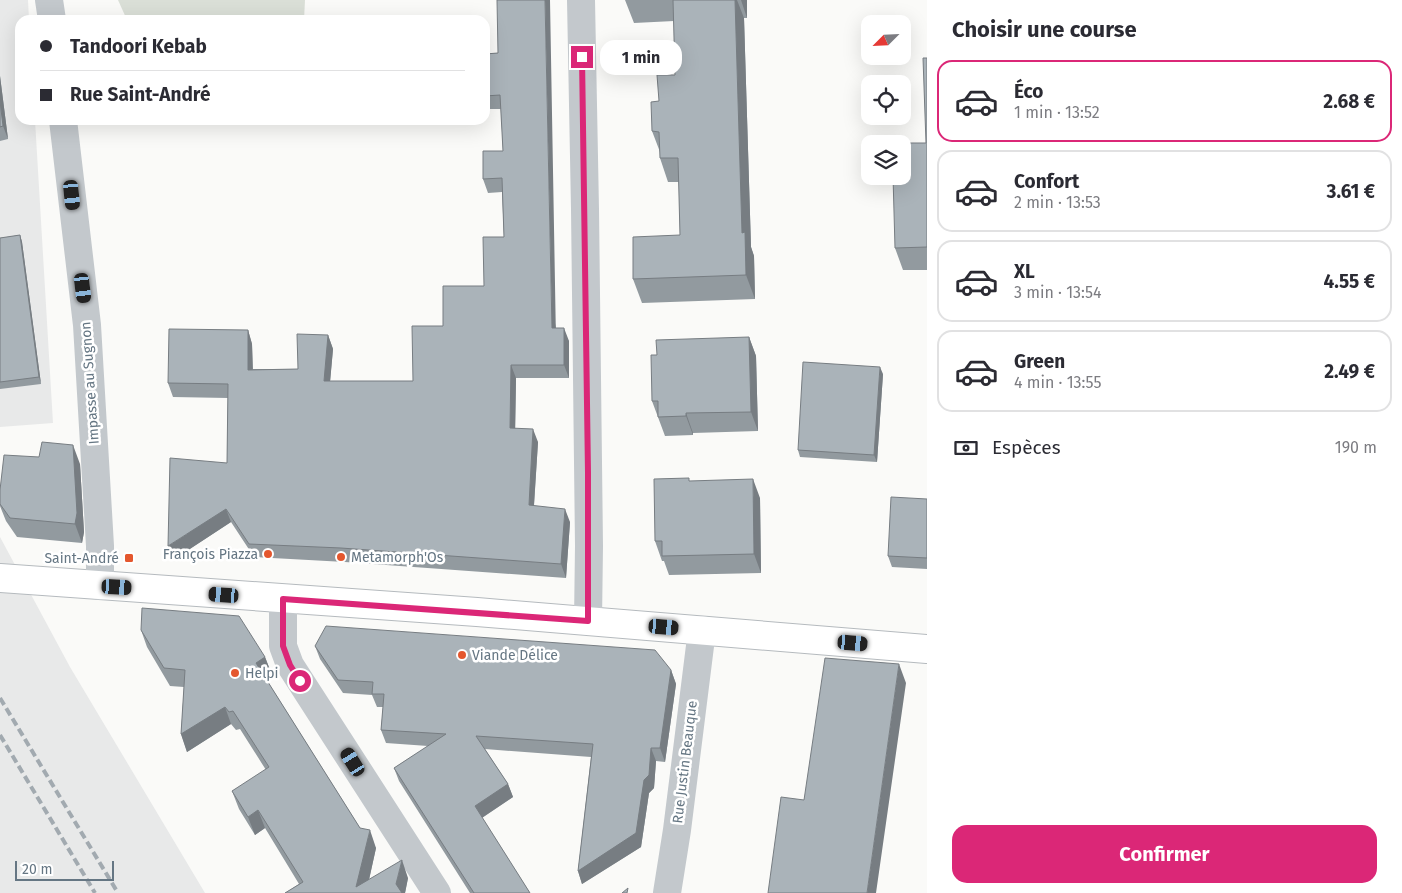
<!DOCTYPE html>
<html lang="fr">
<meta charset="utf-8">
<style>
:root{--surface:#fff;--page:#f7f7f7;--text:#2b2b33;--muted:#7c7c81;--line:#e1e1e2;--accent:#db2777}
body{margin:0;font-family:"Fira Sans",sans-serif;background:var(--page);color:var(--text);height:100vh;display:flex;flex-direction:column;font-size:19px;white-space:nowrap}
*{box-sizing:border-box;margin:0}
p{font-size:16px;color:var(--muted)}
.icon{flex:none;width:28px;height:28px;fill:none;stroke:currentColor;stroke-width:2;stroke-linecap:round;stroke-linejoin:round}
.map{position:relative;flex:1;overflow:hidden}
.drawer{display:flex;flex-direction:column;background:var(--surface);width:475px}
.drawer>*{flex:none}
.banner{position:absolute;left:15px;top:15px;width:475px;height:110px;border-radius:15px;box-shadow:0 5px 20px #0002;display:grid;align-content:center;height:110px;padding:0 25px;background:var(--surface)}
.needle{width:32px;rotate:246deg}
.controls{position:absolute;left:861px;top:15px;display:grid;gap:10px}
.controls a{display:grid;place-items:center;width:50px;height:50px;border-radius:10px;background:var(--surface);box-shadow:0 5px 20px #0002;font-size:25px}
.scale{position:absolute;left:15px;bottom:12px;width:99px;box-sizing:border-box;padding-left:5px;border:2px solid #657683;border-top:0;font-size:14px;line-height:18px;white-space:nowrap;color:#657683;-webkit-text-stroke:4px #fff;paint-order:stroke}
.end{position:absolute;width:22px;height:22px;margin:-11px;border:6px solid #db2777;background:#fff;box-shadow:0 0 0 2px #fff}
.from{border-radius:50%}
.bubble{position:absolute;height:35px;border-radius:15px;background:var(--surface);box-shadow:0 5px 20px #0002;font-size:16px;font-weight:700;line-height:35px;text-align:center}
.car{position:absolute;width:15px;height:30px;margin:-15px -8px;border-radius:6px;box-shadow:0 0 4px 1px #0007;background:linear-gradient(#222 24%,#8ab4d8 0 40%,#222 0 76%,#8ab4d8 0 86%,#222 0)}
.banner b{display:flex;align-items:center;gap:18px;height:48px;font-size:19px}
.banner b+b{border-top:1px solid var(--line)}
.banner i{width:12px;height:12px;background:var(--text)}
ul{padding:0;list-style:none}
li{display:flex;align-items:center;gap:15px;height:82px;margin:0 10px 8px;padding:0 15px;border:2px solid var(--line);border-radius:15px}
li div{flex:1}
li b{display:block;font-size:19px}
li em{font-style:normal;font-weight:700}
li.on{border-color:var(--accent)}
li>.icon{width:45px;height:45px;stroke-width:1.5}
h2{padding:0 25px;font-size:22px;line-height:60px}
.pay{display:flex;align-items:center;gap:12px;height:55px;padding:0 25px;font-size:19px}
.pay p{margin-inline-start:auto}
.action{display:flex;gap:10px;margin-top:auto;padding:10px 25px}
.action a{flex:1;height:58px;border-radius:15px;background:var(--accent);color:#fff;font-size:20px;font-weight:700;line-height:58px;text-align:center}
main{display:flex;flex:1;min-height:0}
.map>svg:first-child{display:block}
.built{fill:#e8e9e9}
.green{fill:#dadfd7}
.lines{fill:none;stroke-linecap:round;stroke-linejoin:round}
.major-casing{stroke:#b5babe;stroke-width:30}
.minor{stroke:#c3c8cc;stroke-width:28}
.major{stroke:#fff;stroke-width:28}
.rail{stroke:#a2aab0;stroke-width:4;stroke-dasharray:8 4;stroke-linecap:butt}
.wall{fill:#929a9f}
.shaded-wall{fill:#777d82}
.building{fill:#aab3b9;stroke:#777d82}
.route{stroke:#db2777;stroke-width:6}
.poi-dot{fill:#e4572e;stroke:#fff;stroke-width:2}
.labels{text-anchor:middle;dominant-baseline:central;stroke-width:5;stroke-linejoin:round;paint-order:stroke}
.street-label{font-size:14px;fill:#657683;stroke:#fff}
.poi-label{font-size:14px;fill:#657683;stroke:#fff;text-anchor:start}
</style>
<main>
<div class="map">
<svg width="927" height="893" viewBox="0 0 927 893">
<rect width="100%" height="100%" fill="#fafaf8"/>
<path class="built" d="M0,0H28L29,20H20V120H35L53,423L0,427Z
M0,537L70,667L205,893H0Z"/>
<path class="green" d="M118,0H305L304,20H127Z"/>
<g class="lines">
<defs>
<path id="major" d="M0,578L477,612L927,649"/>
</defs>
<use href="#major" class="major-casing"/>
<path class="minor" d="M49,0L52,20
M581,0L585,209L589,546L588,621
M63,120L87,325L100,546V586
M283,599V646L290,665L437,893
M667,893L677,830L702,630"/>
<use href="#major" class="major"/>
<path class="rail" d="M0,698L118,893
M0,735L95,893"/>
</g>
<path class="wall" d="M625,0H747V18H744L751,247L754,256L755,299L642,303L633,279L680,235L679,182H668L660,158V152L652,131L659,101L675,75L674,21L634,23Z
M498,53L556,328L569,341V378H516L515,428L538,442L534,506L570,522L566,578L345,562L254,557L231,522L173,560L227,463L228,398L173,397L168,383L248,330L252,344L253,369H298L328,335L333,349L330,381H413L443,326L484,286L504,237L502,192L488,193L483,179L503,151L501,109H487L485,103V54Z
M927,58V270H903L895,248L926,143Z
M0,76L8,139L0,141Z
M20,235L22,242L41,384L0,389V238Z
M749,337L756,356L758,431L693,433V435L665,436L652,401L657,355Z
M883,374L877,462L800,457L798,450Z
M80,464L84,532L82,543L17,537L6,521L0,506V490Z
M690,481L760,498L761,573L669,575L664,561H662L655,541Z
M927,499V569L892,567L888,556Z
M141,630L265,657L272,675L266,679L360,828L376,848L369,880L408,878L405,893H285L299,884L265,828L255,835L239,809L232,791L266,770L240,729L236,730L231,724L187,752L181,734L184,687L170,686L147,647Z
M315,646L671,670L676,684L665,762L656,761L654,788L649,793L641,847L582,884L578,871L591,757L485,749L508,784L513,797L482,818L530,893H470L399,781L394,768L428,746L386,743L381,730L383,707H377L372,695L343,693L320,659Z"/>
<path class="shaded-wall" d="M545,0H550L556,341L552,328Z
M735,0H737L744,18L751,247L754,256L755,299L746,275L742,233Z
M741,0H747V18Z
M0,76L8,139L3,126L0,101Z
M20,235L22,242L41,384L39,377Z
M564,328L569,341V378L564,365Z
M248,330L252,344L253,383L248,370Z
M328,335L333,349L329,394L324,381Z
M749,337L756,356L758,431L751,412Z
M511,365L516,378L515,441L510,428Z
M880,367L883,374L877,462L874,455Z
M686,413L693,433V435L686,416Z
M533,429L538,442L533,519L529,505Z
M73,445L80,464L84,532L82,543L75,524Z
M753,479L760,498L761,573L754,554Z
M226,509L231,522L173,560L168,546Z
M565,509L570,522L566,578L561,564Z
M265,657L272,675L262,681L256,663Z
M899,664L906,683L876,893H867Z
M671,670L676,684L665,762L660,748Z
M225,707L231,724L187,752L181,734Z
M651,748L656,761L654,788L649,793L641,847L582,884L578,871Z
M508,784L513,797L480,819L475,806Z
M258,810L265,828L255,835L248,817Z
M370,830L376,848L366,893L356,887Z
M402,860L408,878L405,893H400L396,884Z"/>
<path class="building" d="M497,0H545L552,328H564V365H511L510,428L533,429L529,505L565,509L561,564L341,548L249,544L226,509L168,546L170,458L227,463L228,384L168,383L169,329L248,330V370L298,369L297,334L328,335L324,381H413L412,326H443V286H484L483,237H504L502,178L483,179V151H503L500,95L485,96V54L498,53Z
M673,0H735L742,233L745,232L746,275L633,279V237L680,235L678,158H660L659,132L652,131L651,102L659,101L657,75H675Z
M923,58H927V247L895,248L893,176H902V144L892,143H926Z
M0,101L3,126L0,127Z
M20,235L39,377L0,382V238Z
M749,337L751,412L686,413V416L658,417V401H652L651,355H657L656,340Z
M803,362L880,367L874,455L798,450Z
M42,442L73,445L77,513L75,524L10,518L0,504V490L4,455L39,457Z
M689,478V481L753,479L754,554L662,556V541H655L654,479Z
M891,497L927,499V558L888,556Z
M142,608L239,616L265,657L256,663L360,828L370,830L356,887L402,860L396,884L402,893H285L303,882L258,810L248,817L232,791L269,767L233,711L229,712L225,707L181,734L185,670L164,668L141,630Z
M326,626L655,650L671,670L660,748H651L649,775L644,780L636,833L578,871L593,744L476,736L508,784L475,806L530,893H474L394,768L446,734L381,730L384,694H372L373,682L338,680L315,646Z
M825,658L899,664L867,893H768L781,797L804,800Z
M628,888L627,893H622Z"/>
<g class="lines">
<path class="route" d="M300,681L290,665L283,646V599L588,621V472L582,57"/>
</g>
<g class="poi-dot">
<circle cx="268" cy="554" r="5"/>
<circle cx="341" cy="557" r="5"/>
<rect x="124" y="553" width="10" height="10" rx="2.5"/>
<circle cx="462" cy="655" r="5"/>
<circle cx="235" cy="673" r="5"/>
</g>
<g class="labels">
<g class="street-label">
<text transform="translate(90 383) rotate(-94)">Impasse au Sugnon</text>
<text transform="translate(685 762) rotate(-83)">Rue Justin Beauque</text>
</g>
<g class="poi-label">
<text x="258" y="554" text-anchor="end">François Piazza</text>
<text x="351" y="557">Metamorph'Os</text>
<text x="119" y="558" text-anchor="end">Saint-André</text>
<text x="472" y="655">Viande Délice</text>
<text x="245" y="673">Helpi</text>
</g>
</g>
</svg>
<div class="controls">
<a><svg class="needle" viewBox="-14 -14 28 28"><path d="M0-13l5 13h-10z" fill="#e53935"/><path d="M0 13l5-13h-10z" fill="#7c7c81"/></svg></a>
<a><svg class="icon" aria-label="locate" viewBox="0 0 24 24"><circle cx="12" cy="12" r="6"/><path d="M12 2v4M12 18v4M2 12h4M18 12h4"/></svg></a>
<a><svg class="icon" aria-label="layers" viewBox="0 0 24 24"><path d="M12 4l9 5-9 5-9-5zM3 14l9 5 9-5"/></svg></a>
</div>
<div class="scale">20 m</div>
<i class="end from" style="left:300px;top:681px"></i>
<i class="end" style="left:582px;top:57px"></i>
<div class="bubble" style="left:600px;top:40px;width:82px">1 min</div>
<i class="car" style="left:72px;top:195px;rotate:174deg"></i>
<i class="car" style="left:83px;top:288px;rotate:173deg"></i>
<i class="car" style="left:117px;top:587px;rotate:93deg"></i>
<i class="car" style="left:224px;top:595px;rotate:274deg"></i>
<i class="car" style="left:664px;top:627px;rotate:95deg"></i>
<i class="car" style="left:853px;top:643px;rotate:95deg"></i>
<i class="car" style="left:353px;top:762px;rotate:328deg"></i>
<div class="banner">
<b><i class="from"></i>Tandoori Kebab</b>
<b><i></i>Rue Saint-André</b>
</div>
</div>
<section class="drawer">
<h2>Choisir une course</h2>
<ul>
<li class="on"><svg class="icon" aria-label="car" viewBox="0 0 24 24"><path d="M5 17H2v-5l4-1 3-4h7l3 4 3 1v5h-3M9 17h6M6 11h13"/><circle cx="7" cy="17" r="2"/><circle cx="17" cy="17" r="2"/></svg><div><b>Éco</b><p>1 min · 13:52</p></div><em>2.68 €</em></li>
<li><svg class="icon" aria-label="car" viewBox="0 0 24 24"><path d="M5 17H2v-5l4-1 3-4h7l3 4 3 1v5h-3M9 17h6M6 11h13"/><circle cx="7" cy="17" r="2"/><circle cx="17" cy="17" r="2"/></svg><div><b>Confort</b><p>2 min · 13:53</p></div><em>3.61 €</em></li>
<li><svg class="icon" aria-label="car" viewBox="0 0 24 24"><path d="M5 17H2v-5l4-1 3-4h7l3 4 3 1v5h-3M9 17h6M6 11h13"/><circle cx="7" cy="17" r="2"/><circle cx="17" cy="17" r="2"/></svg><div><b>XL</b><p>3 min · 13:54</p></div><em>4.55 €</em></li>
<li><svg class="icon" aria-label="car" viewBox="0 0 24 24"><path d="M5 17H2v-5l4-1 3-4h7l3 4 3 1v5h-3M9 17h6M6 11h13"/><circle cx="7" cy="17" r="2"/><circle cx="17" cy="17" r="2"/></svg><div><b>Green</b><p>4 min · 13:55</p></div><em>2.49 €</em></li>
</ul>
<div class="pay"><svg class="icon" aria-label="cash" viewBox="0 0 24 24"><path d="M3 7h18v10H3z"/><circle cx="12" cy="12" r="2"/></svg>Espèces<p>190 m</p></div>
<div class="action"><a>Confirmer</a></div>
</section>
</main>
